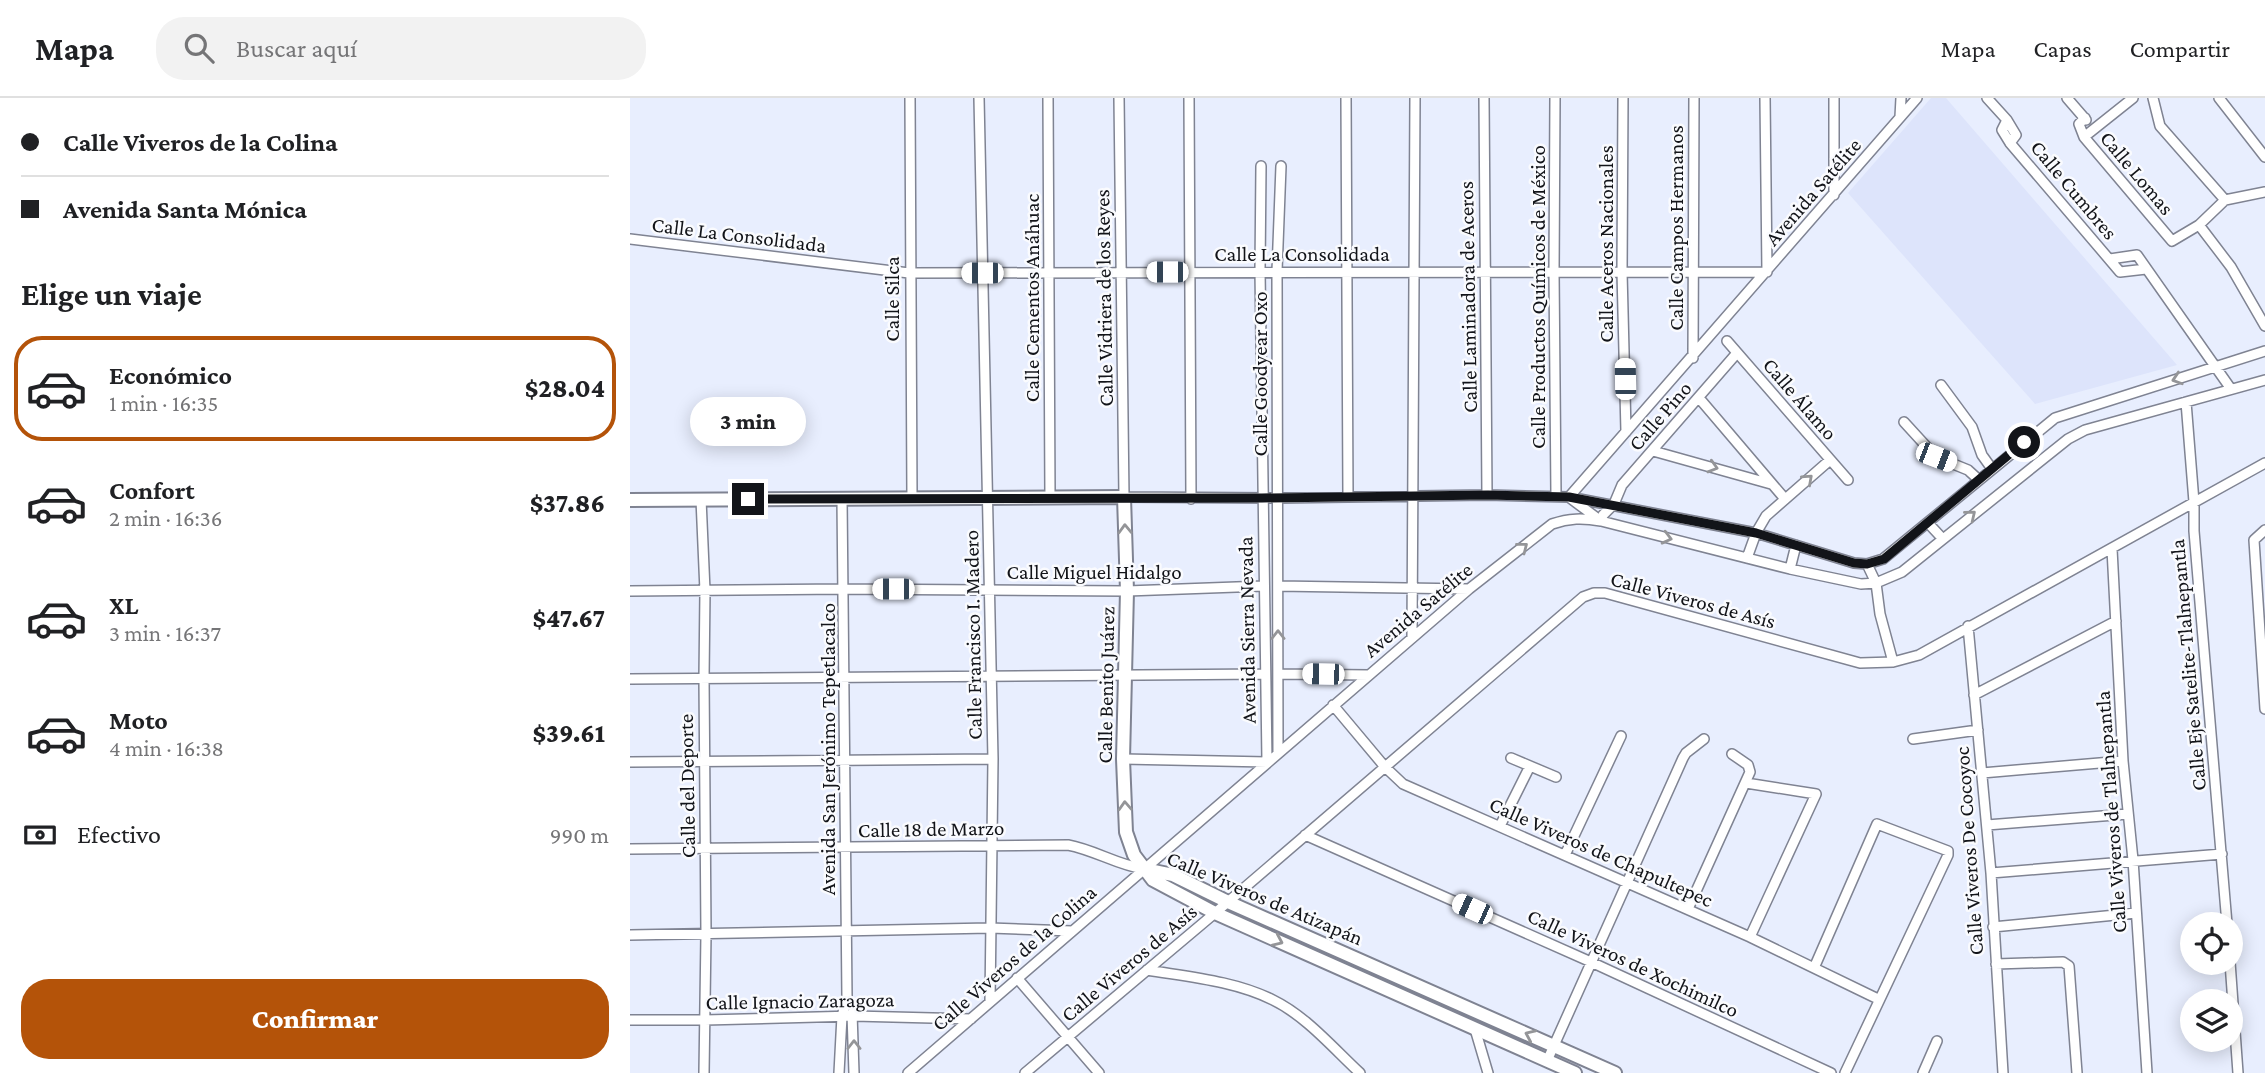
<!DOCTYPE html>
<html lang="es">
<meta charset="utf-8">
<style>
:root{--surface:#fff;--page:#f2f2f2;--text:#202124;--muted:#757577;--line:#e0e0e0;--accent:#b45309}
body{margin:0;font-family:"Crimson Pro",serif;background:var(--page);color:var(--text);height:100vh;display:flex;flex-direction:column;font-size:26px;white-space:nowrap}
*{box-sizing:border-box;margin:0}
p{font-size:23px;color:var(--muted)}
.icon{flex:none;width:38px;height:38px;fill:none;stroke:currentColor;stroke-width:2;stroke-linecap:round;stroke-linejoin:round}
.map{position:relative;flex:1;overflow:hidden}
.details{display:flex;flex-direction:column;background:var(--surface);width:630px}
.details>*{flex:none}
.banner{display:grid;align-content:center;height:154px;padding:0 21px;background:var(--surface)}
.fabs{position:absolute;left:1550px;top:814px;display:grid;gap:14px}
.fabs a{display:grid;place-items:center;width:63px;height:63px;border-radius:50%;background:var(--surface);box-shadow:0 4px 18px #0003;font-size:35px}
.end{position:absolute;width:32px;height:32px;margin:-16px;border:9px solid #121419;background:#fff;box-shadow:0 0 0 4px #fff}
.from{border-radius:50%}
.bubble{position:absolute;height:49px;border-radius:24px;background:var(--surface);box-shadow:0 4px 18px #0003;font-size:23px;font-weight:800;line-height:49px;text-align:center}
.car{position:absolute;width:21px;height:42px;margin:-21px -10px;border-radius:9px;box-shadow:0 0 5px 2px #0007;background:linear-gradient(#fff 24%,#345 0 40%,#fff 0 76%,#345 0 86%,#fff 0)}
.banner b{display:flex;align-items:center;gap:24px;height:66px;font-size:26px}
.banner b+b{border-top:2px solid var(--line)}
.banner i{width:18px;height:18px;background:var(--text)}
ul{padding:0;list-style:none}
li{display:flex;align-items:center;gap:21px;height:105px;margin:0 14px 10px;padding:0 7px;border:4px solid transparent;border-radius:28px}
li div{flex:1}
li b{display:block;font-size:26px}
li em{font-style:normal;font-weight:800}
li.current{border-color:var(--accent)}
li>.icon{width:63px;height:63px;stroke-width:1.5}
h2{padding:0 21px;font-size:32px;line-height:84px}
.pay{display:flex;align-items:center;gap:18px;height:77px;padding:0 21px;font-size:26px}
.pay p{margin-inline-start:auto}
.primary-button{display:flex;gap:14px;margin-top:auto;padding:14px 21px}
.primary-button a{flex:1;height:80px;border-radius:28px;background:var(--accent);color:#fff;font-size:28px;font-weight:800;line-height:80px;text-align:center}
header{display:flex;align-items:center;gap:42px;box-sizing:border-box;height:98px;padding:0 35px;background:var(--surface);border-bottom:2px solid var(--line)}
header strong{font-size:33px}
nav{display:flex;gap:38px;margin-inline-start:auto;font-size:24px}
.search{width:490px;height:63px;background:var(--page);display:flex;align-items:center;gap:18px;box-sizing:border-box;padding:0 24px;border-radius:28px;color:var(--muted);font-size:26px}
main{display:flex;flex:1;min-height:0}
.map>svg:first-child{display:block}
.built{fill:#dde4fb}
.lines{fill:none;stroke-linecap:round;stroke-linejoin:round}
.minor-casing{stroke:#7f8392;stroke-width:12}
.major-casing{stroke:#7f8392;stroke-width:16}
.minor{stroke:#fff;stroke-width:9}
.major{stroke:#fff;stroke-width:12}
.oneway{stroke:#949598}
.route{stroke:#121419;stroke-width:9}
.labels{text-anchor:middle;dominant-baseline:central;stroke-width:5;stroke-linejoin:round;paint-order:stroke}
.street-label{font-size:21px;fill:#121419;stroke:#fafbfe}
</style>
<header>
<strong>Mapa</strong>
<div class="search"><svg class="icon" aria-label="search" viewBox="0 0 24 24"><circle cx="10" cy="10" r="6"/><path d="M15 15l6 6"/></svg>Buscar aquí</div>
<nav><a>Mapa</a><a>Capas</a><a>Compartir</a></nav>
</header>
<main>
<section class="details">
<div class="banner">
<b><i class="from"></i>Calle Viveros de la Colina</b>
<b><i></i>Avenida Santa Mónica</b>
</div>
<h2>Elige un viaje</h2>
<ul>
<li class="current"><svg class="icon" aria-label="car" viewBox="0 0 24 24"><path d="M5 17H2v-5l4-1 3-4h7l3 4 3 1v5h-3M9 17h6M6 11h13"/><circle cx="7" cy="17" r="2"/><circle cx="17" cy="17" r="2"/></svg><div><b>Económico</b><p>1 min · 16:35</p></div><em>$28.04</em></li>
<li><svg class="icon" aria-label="car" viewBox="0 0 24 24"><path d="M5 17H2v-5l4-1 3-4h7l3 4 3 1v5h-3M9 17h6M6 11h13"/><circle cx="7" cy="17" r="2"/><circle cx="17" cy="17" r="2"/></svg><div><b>Confort</b><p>2 min · 16:36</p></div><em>$37.86</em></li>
<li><svg class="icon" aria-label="car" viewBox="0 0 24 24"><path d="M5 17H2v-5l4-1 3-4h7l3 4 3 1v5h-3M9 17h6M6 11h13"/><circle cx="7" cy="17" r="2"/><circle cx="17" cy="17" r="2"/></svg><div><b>XL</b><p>3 min · 16:37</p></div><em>$47.67</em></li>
<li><svg class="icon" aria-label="car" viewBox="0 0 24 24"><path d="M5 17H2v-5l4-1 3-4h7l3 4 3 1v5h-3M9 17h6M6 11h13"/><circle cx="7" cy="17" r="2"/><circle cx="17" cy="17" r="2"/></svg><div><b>Moto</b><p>4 min · 16:38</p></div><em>$39.61</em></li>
</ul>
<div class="pay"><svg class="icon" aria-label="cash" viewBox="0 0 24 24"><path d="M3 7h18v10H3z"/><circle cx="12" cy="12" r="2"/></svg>Efectivo<p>990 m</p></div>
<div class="primary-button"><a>Confirmar</a></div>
</section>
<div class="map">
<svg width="1635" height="975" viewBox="0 0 1635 975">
<rect width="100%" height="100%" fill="#e8eefe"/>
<path class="built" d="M1301,0H1316L1547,267L1405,306L1218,95Z"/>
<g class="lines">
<defs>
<path id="minor" d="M280,0L282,401
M349,0L363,661L360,904
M418,0L420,400
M489,0L494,399L648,400L857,397L939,399L1126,435L1224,465L1237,466L1253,461L1425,320L1635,253
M559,0L561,401
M716,0L718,399
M854,0L857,397
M925,0L924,174L926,398
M993,0L992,174L996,334
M1357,0L1377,22L1386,37L1380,45
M1437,0L1456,22
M1523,0L1530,28L1595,102
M1589,0L1635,59
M1270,19L1271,0
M1455,20L1449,26L1454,39L1542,143L1569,127L1595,102L1635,94
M1377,22L1372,32L1380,45L1490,174L1516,171
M1454,39L1503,0
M1204,97V0
M1569,127L1601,169L1635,228
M0,141L279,175L1137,174L1135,0
M1480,161L1507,157L1601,291
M1097,243L1218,382
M1063,260L1064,0
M1311,287L1342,329L1352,357L1362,371
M1069,300L1155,401
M1556,304L1564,404V433L1597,826
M1274,324L1306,359L1338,372L1349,382
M1023,353L1141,386
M939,399L1287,0
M940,400L971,423L1160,471L1231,486L1246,485L1272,474L1438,341L1455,332L1635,282
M71,401L75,493L74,580L76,836L74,975
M971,423L973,417L984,406L992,387L1107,255
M1298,425L1312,440
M1635,432L1624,442L1635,611
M1482,451L1493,663L1503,762L1517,975
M1117,460L1126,435L1136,418L1200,362
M1237,466L1246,485L1250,516L1263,564
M1160,471L1166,447
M648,488L839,491
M0,493L214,491L497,493L634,488
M1338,528L1361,775L1373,975
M782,540L785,0
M648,576L739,577
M0,581L635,576
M1344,597L1486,523
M703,607L755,669L773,686L1120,839L1248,901
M1283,641L1348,632
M648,654L647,173L651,68
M881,660L926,679
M493,661L637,664L630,173L631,68
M0,664L363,661
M1352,675L1493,663
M1116,685L1186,696L1120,839
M1357,727L1498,716
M870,728L900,668
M675,737L961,864L1201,975
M0,751L438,747C465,752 487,767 514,771
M935,757L991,638
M1361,775L1592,756
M1058,811L1120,674L1118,667L1102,656
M1363,829L1506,815
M0,837L360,830L442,833
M1600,864L1608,975
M1366,866L1433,864L1439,868L1447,975
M1184,870L1247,726L1318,753V757L1215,975
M517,872C559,879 605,883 643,902C676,918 703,950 730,975
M387,880L469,975
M222,915L224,975
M0,922H75L224,918L341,921
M845,931L858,975
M917,963L1053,660L1056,655L1074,641
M209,975L212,918L217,900L212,401
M278,975L839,491L922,426C939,420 953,420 971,423
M395,975L585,815L953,499L964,495H975L1230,565L1263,564L1289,557L1635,365
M1293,975L1307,943"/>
<path id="major" d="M0,402L494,399L497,493L493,661L496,734L504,757L523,782L585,815L945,975
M514,771L543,777L598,804L985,975"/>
</defs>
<use href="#minor" class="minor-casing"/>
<use href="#major" class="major-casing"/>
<use href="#minor" class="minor"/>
<use href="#major" class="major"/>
</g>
<defs><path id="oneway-chevron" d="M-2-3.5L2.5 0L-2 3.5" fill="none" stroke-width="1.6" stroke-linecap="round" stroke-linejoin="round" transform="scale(1.75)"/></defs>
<g class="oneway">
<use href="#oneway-chevron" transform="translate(1547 281) rotate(162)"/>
<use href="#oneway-chevron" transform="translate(1083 369) rotate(16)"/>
<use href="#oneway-chevron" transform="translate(1178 381) rotate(-42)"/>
<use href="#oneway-chevron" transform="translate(1341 417) rotate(-39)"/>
<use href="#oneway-chevron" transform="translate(495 431) rotate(-92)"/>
<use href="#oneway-chevron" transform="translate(1037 440) rotate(14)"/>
<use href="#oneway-chevron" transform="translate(893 449) rotate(-38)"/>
<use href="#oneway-chevron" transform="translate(648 537) rotate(-90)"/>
<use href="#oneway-chevron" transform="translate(495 708) rotate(-93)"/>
<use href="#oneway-chevron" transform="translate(648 843) rotate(24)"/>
<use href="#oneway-chevron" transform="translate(900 937) rotate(-156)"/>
<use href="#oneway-chevron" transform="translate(224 947) rotate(-90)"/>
</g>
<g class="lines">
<path class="route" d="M118,401L632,400L858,397L939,399L1126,435L1224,465L1237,466L1254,461L1394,344"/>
</g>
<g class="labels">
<g class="street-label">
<text transform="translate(1507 75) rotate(50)">Calle Lomas</text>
<text transform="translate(1444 92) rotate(50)">Calle Cumbres</text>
<text transform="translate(1183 94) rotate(-49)">Avenida Satélite</text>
<text transform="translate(1046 130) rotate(-90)">Calle Campos Hermanos</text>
<text transform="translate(109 137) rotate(7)">Calle La Consolidada</text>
<text transform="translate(976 146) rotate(-90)">Calle Aceros Nacionales</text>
<text x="672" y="156">Calle La Consolidada</text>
<text transform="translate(838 199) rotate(-91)">Calle Laminadora de Aceros</text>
<text transform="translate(908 199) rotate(-90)">Calle Productos Químicos de México</text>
<text transform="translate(402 200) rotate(-90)">Calle Cementos Anáhuac</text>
<text transform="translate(474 200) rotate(-91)">Calle Vidriera de los Reyes</text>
<text transform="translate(262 201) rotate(-90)">Calle Silca</text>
<text transform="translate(630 276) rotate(-90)">Calle Goodyear Oxo</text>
<text transform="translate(1170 301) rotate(49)">Calle Álamo</text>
<text transform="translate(1030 318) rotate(-49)">Calle Pino</text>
<text x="464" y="474">Calle Miguel Hidalgo</text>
<text transform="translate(1063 502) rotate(15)">Calle Viveros de Asís</text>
<text transform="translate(788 512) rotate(-40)">Avenida Satélite</text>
<text transform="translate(617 532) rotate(-91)">Avenida Sierra Nevada</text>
<text transform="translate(343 537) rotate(-91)">Calle Francisco I. Madero</text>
<text transform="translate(1558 567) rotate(-95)">Calle Eje Satelite-Tlalnepantla</text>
<text transform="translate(476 587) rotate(-89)">Calle Benito Juárez</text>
<text transform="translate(198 651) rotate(-90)">Avenida San Jerónimo Tepetlacalco</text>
<text transform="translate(57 688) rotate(-91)">Calle del Deporte</text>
<text transform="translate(1481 714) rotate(-94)">Calle Viveros de Tlalnepantla</text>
<text transform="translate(301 731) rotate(-1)">Calle 18 de Marzo</text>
<text transform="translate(1339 753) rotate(-94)">Calle Viveros De Cocoyoc</text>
<text transform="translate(971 754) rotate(24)">Calle Viveros de Chapultepec</text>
<text transform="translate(635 800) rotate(23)">Calle Viveros de Atizapán</text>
<text transform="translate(384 860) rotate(-41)">Calle Viveros de la Colina</text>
<text transform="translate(499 865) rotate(-40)">Calle Viveros de Asís</text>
<text transform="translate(1003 865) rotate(25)">Calle Viveros de Xochimilco</text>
<text transform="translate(170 903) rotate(-1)">Calle Ignacio Zaragoza</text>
</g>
</g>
</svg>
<div class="fabs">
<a><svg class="icon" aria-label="locate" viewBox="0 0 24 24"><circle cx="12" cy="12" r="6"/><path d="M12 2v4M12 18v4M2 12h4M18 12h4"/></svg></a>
<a><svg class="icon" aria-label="layers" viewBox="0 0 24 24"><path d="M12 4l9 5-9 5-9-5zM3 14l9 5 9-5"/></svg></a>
</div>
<i class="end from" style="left:1394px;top:344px"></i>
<i class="end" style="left:118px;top:401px"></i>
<div class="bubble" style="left:60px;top:299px;width:116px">3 min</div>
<i class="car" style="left:537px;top:174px;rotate:270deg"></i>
<i class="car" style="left:352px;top:175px;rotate:270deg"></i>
<i class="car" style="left:995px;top:281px;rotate:359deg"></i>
<i class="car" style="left:1306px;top:359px;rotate:111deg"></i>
<i class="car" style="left:263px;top:491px;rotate:270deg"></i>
<i class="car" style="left:693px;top:576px;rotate:271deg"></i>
<i class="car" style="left:842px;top:811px;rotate:294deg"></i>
</div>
</main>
